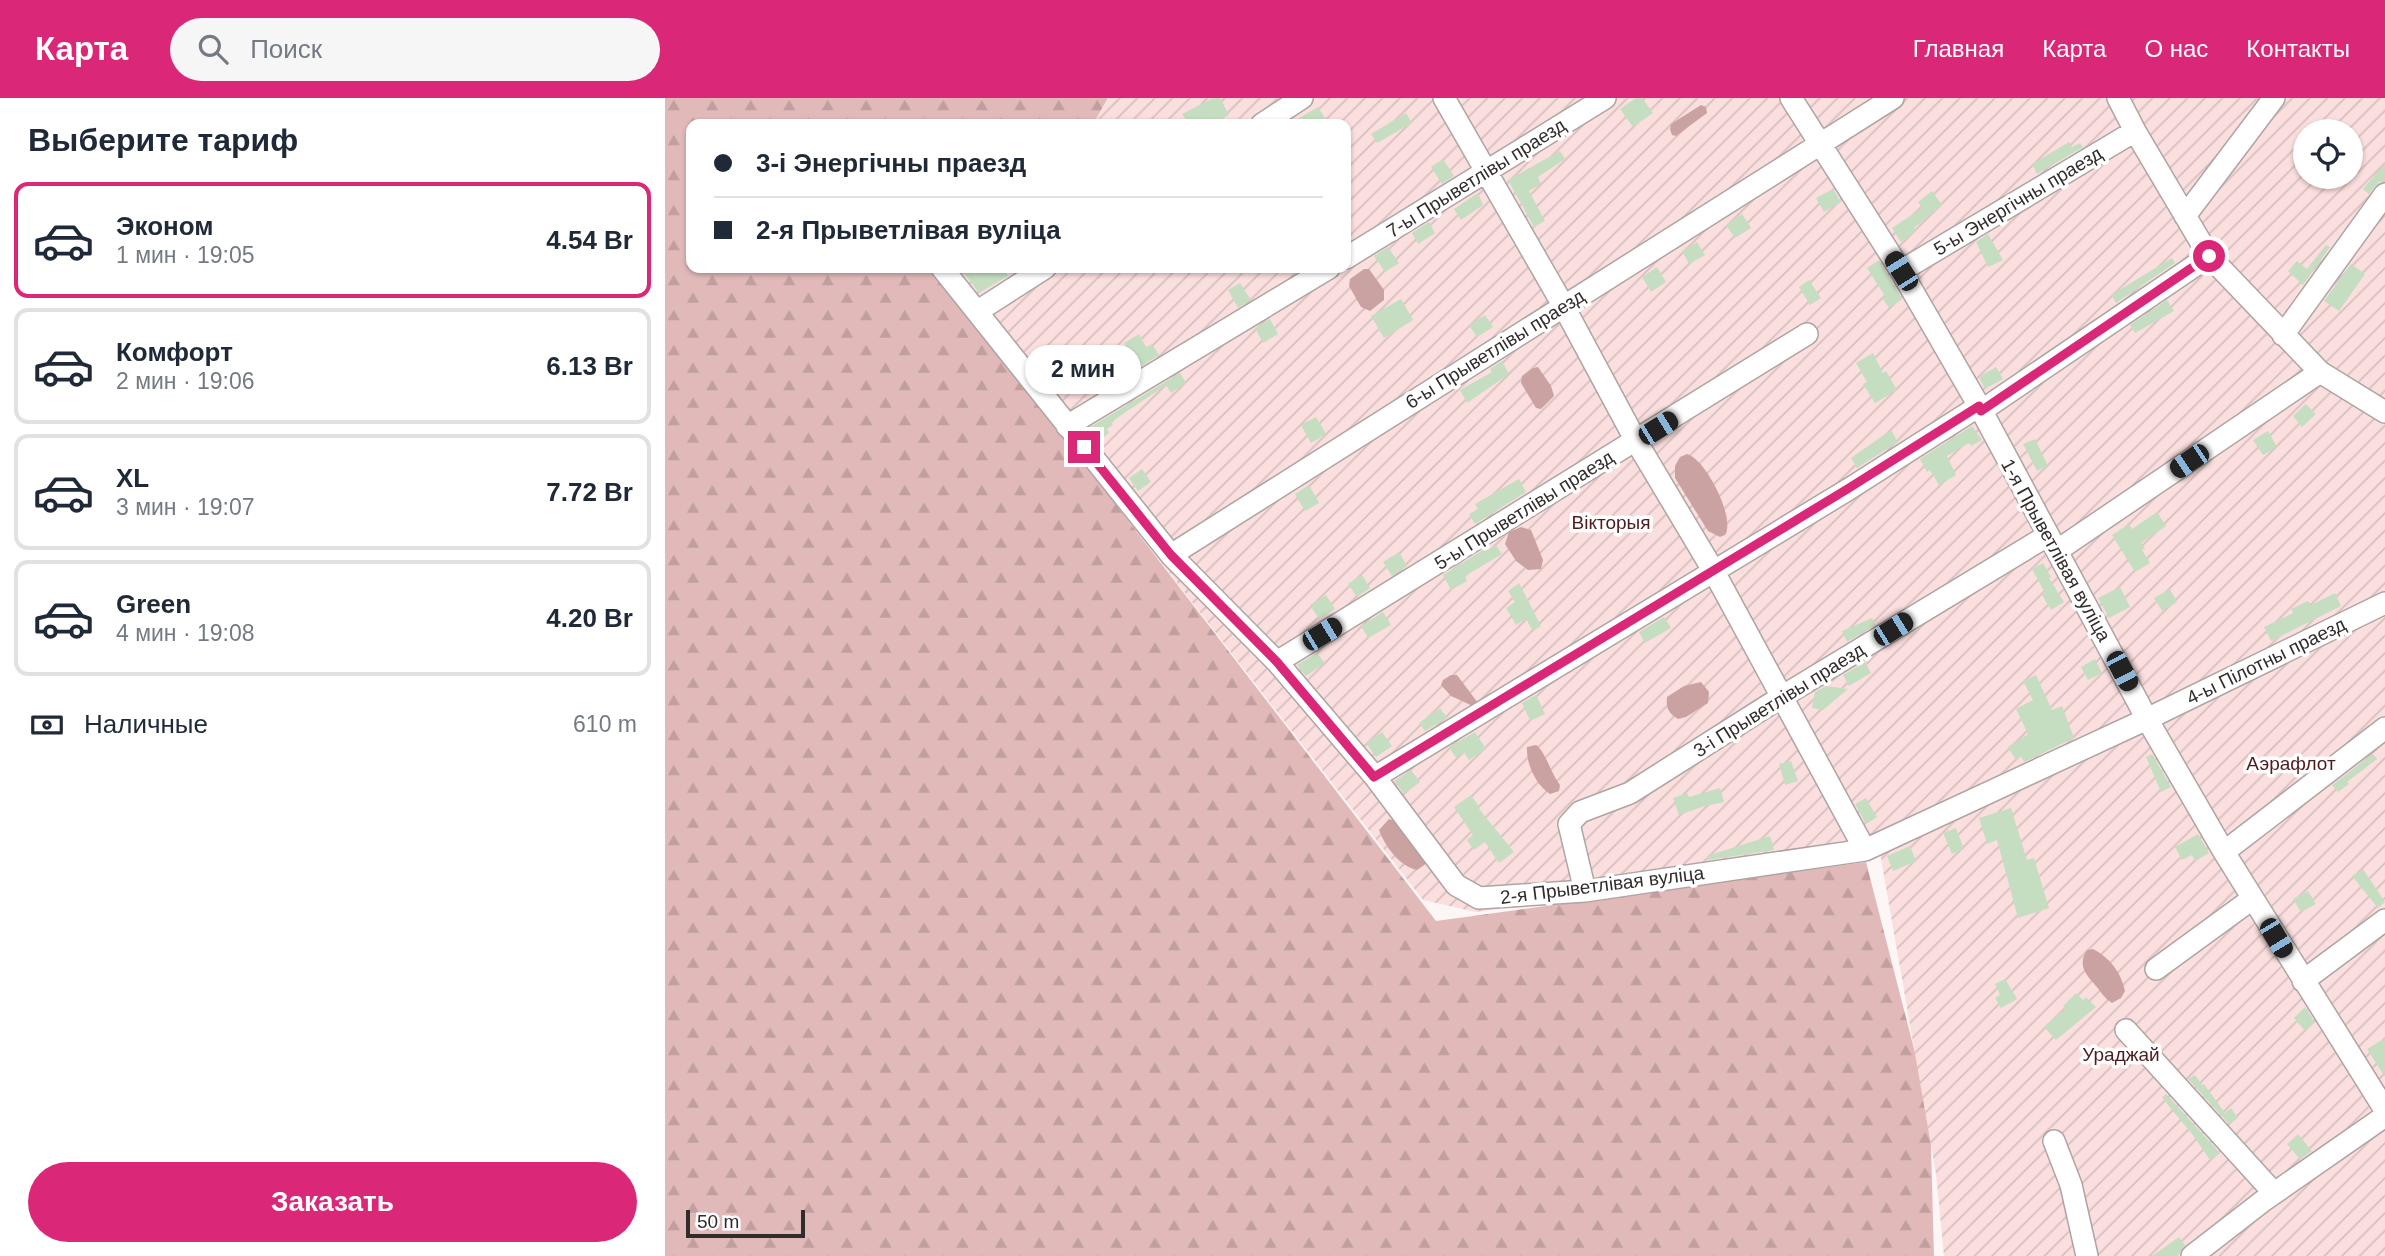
<!DOCTYPE html>
<html lang="ru">
<meta charset="utf-8">
<style>
:root{--surface:#fff;--page:#f6f6f7;--text:#1f2937;--muted:#747a83;--line:#e0e1e3;--accent:#db2777}
body{margin:0;font-family:Helvetica,sans-serif;background:var(--page);color:var(--text);height:100vh;display:flex;flex-direction:column;font-size:26px;white-space:nowrap}
*{box-sizing:border-box;margin:0}
p{font-size:23px;color:var(--muted)}
.icon{flex:none;width:38px;height:38px;fill:none;stroke:currentColor;stroke-width:2;stroke-linecap:round;stroke-linejoin:round}
.map{position:relative;flex:1;overflow:hidden}
.side{display:flex;flex-direction:column;background:var(--surface);width:665px}
.side>*{flex:none}
.guide{position:absolute;left:21px;top:21px;width:665px;height:154px;border-radius:14px;box-shadow:0 2px 5px #0004;display:grid;align-content:center;height:154px;padding:0 28px;background:var(--surface)}
.tools{position:absolute;left:1628px;top:21px;display:grid;gap:14px}
.tools a{display:grid;place-items:center;width:70px;height:70px;border-radius:50%;background:var(--surface);box-shadow:0 2px 5px #0004;font-size:35px}
.scale{position:absolute;left:21px;bottom:18px;width:119px;box-sizing:border-box;padding-left:7px;border:4px solid #322d2d;border-top:0;font-size:19px;line-height:24px;white-space:nowrap;color:#322d2d;-webkit-text-stroke:5px #fff;paint-order:stroke}
.end{position:absolute;width:32px;height:32px;margin:-16px;border:9px solid #db2777;background:#fff;box-shadow:0 0 0 4px #fff}
.from{border-radius:50%}
.bubble{position:absolute;height:49px;border-radius:24px;background:var(--surface);box-shadow:0 2px 5px #0004;font-size:23px;font-weight:600;line-height:49px;text-align:center}
.car{position:absolute;width:21px;height:42px;margin:-21px -10px;border-radius:9px;box-shadow:0 0 5px 2px #0007;background:linear-gradient(#222 24%,#8ab4d8 0 40%,#222 0 76%,#8ab4d8 0 86%,#222 0)}
.guide b{display:flex;align-items:center;gap:24px;height:66px;font-size:26px}
.guide b+b{border-top:2px solid var(--line)}
.guide i{width:18px;height:18px;background:var(--text)}
ul{padding:0;list-style:none}
li{display:flex;align-items:center;gap:21px;height:116px;margin:0 14px 10px;padding:0 14px;border:4px solid var(--line);border-radius:14px}
li div{flex:1}
li b{display:block;font-size:26px}
li em{font-style:normal;font-weight:600}
li.current{border-color:var(--accent)}
li>.icon{width:63px;height:63px;stroke-width:1.5}
h2{padding:0 28px;font-size:32px;line-height:84px}
.pay{display:flex;align-items:center;gap:18px;height:77px;padding:0 28px;font-size:26px}
.pay p{margin-inline-start:auto}
.cta{display:flex;gap:14px;margin-top:auto;padding:14px 28px}
.cta a{flex:1;height:80px;border-radius:42px;background:var(--accent);color:#fff;font-size:28px;font-weight:600;line-height:80px;text-align:center}
header{display:flex;align-items:center;gap:42px;box-sizing:border-box;height:98px;padding:0 35px;background:var(--accent);color:#fff}
header strong{font-size:33px}
nav{display:flex;gap:38px;margin-inline-start:auto;font-size:24px}
.search{width:490px;height:63px;background:var(--page);display:flex;align-items:center;gap:18px;box-sizing:border-box;padding:0 24px;border-radius:38px;color:var(--muted);font-size:26px}
main{display:flex;flex:1;min-height:0}
.map>svg:first-child{display:block}
.forest{fill:url(#forest-firs)}
.garden{fill:url(#garden-furrows);fill-rule:evenodd}
.water{fill:#cba2a2}
.building{fill:#c5dec1}
.lines{fill:none;stroke-linecap:round;stroke-linejoin:round}
.minor-casing{stroke:#afa4a3;stroke-width:24}
.minor{stroke:#fff;stroke-width:21}
.route{stroke:#db2777;stroke-width:9}
.labels{text-anchor:middle;dominant-baseline:central;stroke-width:7;stroke-linejoin:round;paint-order:stroke}
.street-label{font-size:19px;fill:#322d2d;stroke:#fff}
.park-label{font-size:19px;fill:#4e1b1f;stroke:#fff}
</style>
<header>
<strong>Карта</strong>
<div class="search"><svg class="icon" aria-label="search" viewBox="0 0 24 24"><circle cx="10" cy="10" r="6"/><path d="M15 15l6 6"/></svg>Поиск</div>
<nav><a>Главная</a><a>Карта</a><a>О нас</a><a>Контакты</a></nav>
</header>
<main>
<section class="side">
<h2>Выберите тариф</h2>
<ul>
<li class="current"><svg class="icon" aria-label="car" viewBox="0 0 24 24"><path d="M5 17H2v-5l4-1 3-4h7l3 4 3 1v5h-3M9 17h6M6 11h13"/><circle cx="7" cy="17" r="2"/><circle cx="17" cy="17" r="2"/></svg><div><b>Эконом</b><p>1 мин · 19:05</p></div><em>4.54 Br</em></li>
<li><svg class="icon" aria-label="car" viewBox="0 0 24 24"><path d="M5 17H2v-5l4-1 3-4h7l3 4 3 1v5h-3M9 17h6M6 11h13"/><circle cx="7" cy="17" r="2"/><circle cx="17" cy="17" r="2"/></svg><div><b>Комфорт</b><p>2 мин · 19:06</p></div><em>6.13 Br</em></li>
<li><svg class="icon" aria-label="car" viewBox="0 0 24 24"><path d="M5 17H2v-5l4-1 3-4h7l3 4 3 1v5h-3M9 17h6M6 11h13"/><circle cx="7" cy="17" r="2"/><circle cx="17" cy="17" r="2"/></svg><div><b>XL</b><p>3 мин · 19:07</p></div><em>7.72 Br</em></li>
<li><svg class="icon" aria-label="car" viewBox="0 0 24 24"><path d="M5 17H2v-5l4-1 3-4h7l3 4 3 1v5h-3M9 17h6M6 11h13"/><circle cx="7" cy="17" r="2"/><circle cx="17" cy="17" r="2"/></svg><div><b>Green</b><p>4 мин · 19:08</p></div><em>4.20 Br</em></li>
</ul>
<div class="pay"><svg class="icon" aria-label="cash" viewBox="0 0 24 24"><path d="M3 7h18v10H3z"/><circle cx="12" cy="12" r="2"/></svg>Наличные<p>610 m</p></div>
<div class="cta"><a>Заказать</a></div>
</section>
<div class="map">
<svg width="1720" height="1158" viewBox="0 0 1720 1158">
<defs>
<pattern id="forest-firs" width="22" height="20" patternUnits="userSpaceOnUse" patternTransform="scale(1.75)"><rect width="22" height="20" fill="#e2b9b9"/><path d="M5 1l3.5 6h-7zM16 11l3.5 6h-7z" fill="#c29f9f"/></pattern>
<pattern id="garden-furrows" width="10" height="10" patternUnits="userSpaceOnUse" patternTransform="scale(1.75)"><rect width="10" height="10" fill="#fbdede"/><path d="M-1 1l2-2M0 10L10 0M9 11l2-2" fill="none" stroke="#d8bfbf"/></pattern>
</defs>
<rect width="100%" height="100%" fill="#fdf6f6"/>
<path class="forest" d="M0,0H443L430,23L417,26H26V170H269L771,823L1201,764L1265,1013L1269,1158H0Z"/>
<path class="garden" d="M443,0H1720V1158H1279L1271,1076L1215,755L811,814L758,802L268,170H681V26H417L430,23ZM1640,33H1685V79H1640Z"/>
<path class="water" d="M1036,7L1041,9L1042,15L1011,38L1007,37L1005,31L1006,26Z
M699,171H704L719,192V202L705,213L696,209L684,188L685,181Z
M873,269L886,288L889,298L876,311L871,310L856,285L857,278L868,270Z
M1022,356C1041,361 1071,421 1060,437L1055,439L1043,433L1010,380V368L1015,359Z
M856,429L866,432L878,462L876,471L863,472L851,463L840,446L844,434Z
M786,577H792L813,605L810,609L786,598L776,587L778,582Z
M1036,584L1044,594L1043,605L1021,619L1013,621C1003,615 1001,610 1002,599L1019,588Z
M871,647C881,654 885,674 895,687L894,693L885,696C871,687 861,666 862,649Z
M724,721L733,724L762,765L752,772C734,768 720,748 714,732Z
M1428,851C1445,860 1456,874 1460,893L1456,900L1447,905C1439,900 1437,895 1431,888C1421,877 1412,867 1422,852Z"/>
<path class="building" d="M548,0H555L564,17L545,26H524L517,16Z
M971,0H977L988,15L968,29L955,11Z
M653,9L660,20L650,26H624Z
M741,15L747,25L712,45L706,36Z
M1404,44L1407,49L1415,45L1418,49L1372,76L1367,66Z
M895,53L900,61L873,79L876,86L864,93L880,123L869,129L843,82Z
M778,61L789,78L777,86L766,69Z
M1720,65V83L1714,84L1704,96L1698,91Z
M1168,91L1176,104L1159,114L1151,100Z
M1267,93L1277,107L1249,130L1251,133L1236,144L1227,130L1257,110L1253,104Z
M813,95L818,107L796,122L789,111Z
M1077,116L1086,130L1070,140L1061,127Z
M764,124L770,135L753,146L747,135Z
M1323,136L1338,162L1323,169L1311,144Z
M1032,144L1040,157L1024,166L1017,153Z
M1661,147L1665,149L1638,187L1623,173L1632,163L1642,171Z
M723,149L734,165L720,174L709,158Z
M1507,160L1510,165L1451,205L1446,197Z
M1214,162L1237,201L1224,210L1217,200L1220,198L1202,170Z
M1686,166L1700,176L1674,213L1659,203Z
M992,169L1001,184L986,194L977,179Z
M295,170H338L343,178L314,195Z
M1144,182L1156,200L1145,207L1134,189Z
M575,185L586,202L573,210L563,192Z
M736,201L748,222L719,240L706,218Z
M1502,202L1509,213L1470,235L1465,227Z
M820,217L828,229L812,239L804,227Z
M605,221L613,236L598,245L590,230Z
M474,236L481,249L487,246L494,257L473,270L459,245Z
M1208,255L1218,275L1221,273L1232,292L1210,305L1198,286L1202,284L1191,265Z
M837,263L844,276L802,305L795,292L827,274L825,271Z
M1331,269L1338,281L1320,291L1314,279Z
M515,275L521,285L506,295L501,287L446,324L448,327L442,331L444,335L432,344L422,331Z
M1641,306L1651,316L1637,329L1628,318Z
M651,319L661,336L646,345L636,327Z
M1307,328L1317,342L1306,348L1304,345L1282,358L1291,377L1274,387L1265,372L1262,374L1255,361Z
M1226,332L1233,344L1192,370L1186,360Z
M1603,333L1612,349L1598,357L1588,342Z
M1370,341L1383,368L1372,373L1358,346Z
M477,371L486,384L473,393L464,380Z
M854,381L861,394L810,426L804,416L813,411L810,406Z
M644,387L654,405L640,413L630,396Z
M1492,414L1501,428L1476,445L1480,451L1477,452L1485,465L1470,474L1447,437L1464,426L1467,431Z
M831,447L837,456L800,478L802,483L786,492L778,477L821,450L823,452Z
M734,454L742,468L727,478L718,464Z
M1378,465L1386,479L1384,480L1399,504L1386,512L1377,497L1380,495L1367,471Z
M697,477L705,490L692,499L683,486Z
M854,485L876,528L868,533L861,521L851,527L841,510L850,504L843,493Z
M1455,489L1465,509L1444,520L1433,500Z
M1505,491L1512,504L1497,513L1489,500Z
M1670,495L1676,508L1606,543L1599,529L1628,515L1626,511L1643,503L1646,507Z
M661,497L670,511L654,521L645,507Z
M718,514L726,527L703,540L696,528Z
M999,519L1006,530L980,545L974,534Z
M1207,520L1210,527L1182,544L1177,533Z
M652,555L660,565L641,578L632,567Z
M1430,561L1437,575L1423,582L1416,569Z
M1200,564L1206,575L1184,588L1178,577Z
M1371,577L1387,612L1397,608L1409,640L1359,664L1356,658L1351,662L1343,649L1363,636L1351,611L1368,602L1358,583Z
M1161,588L1183,591L1158,612L1147,610L1150,594Z
M871,597L880,616L865,623L857,605Z
M775,610L782,620L760,633L754,625Z
M717,634L727,648L711,659L701,645Z
M810,634L821,651L804,662L799,654L791,660L784,649Z
M1487,656L1506,689L1496,694L1481,659Z
M1708,656L1712,661L1682,684L1684,686L1673,694L1667,687Z
M1126,663L1133,683L1120,687L1114,666Z
M746,672L755,684L739,696L729,683Z
M1055,690L1059,704L1040,708L1014,717L1008,700L1022,695L1024,699Z
M806,697L815,710L814,711L849,754L834,765L820,744L809,752L802,742L808,737L789,709Z
M1201,700L1212,719L1201,726L1190,706Z
M1346,710L1362,762L1369,760L1384,810L1353,820L1332,742L1322,746L1314,720Z
M1291,730L1299,751L1287,756L1278,735Z
M1533,736L1544,755L1530,763L1527,757L1517,762L1510,749Z
M1105,738L1109,752L1043,762L1042,758Z
M1245,748L1251,763L1228,773L1222,758Z
M1698,771L1720,804L1713,810L1687,778Z
M1643,793L1651,806L1636,814L1628,801Z
M1340,881L1352,901L1336,910L1330,900L1335,897L1330,886Z
M1411,895L1418,902L1421,899L1431,909L1391,942L1379,929L1400,911L1398,908Z
M1640,909L1650,924L1640,933L1629,920Z
M1720,940V979L1702,951Z
M1530,977L1537,987L1539,986L1560,1015L1566,1010L1573,1020L1564,1026L1523,981Z
M1501,996L1555,1055L1545,1062L1527,1036L1503,1007L1497,999Z
M1633,1036L1647,1053L1635,1061L1622,1046Z
M1514,1139L1520,1147L1513,1158H1487Z"/>
<g class="lines">
<defs>
<path id="minor" d="M779,0L898,207L971,343L1048,472L1200,752
M1126,0L1236,173L1314,308L1482,621L1559,754L1720,1012
M1453,0L1470,33L1544,158L1655,274L1720,314
M597,26L637,0
M1520,118L1609,0
M681,160L940,0
M277,170L506,457L612,564L710,679L791,787L814,800L920,793L1200,752L1482,621L1720,505
M1236,173L1470,33
M313,213L380,170
M1618,237L1720,96
M1316,313L1544,158
M402,328L664,170
M1393,452L1655,274
M506,457L1228,0
M612,564L1142,236
M710,679L1184,391L1314,308
M1559,754L1720,630
M920,793L904,726L915,714L965,695L1118,598L1382,438
M1491,871L1587,801
M1638,883L1720,822
M1461,932L1609,1095
M1389,1043L1406,1087L1422,1158
M1527,1158L1598,1103L1720,1018"/>
</defs>
<use href="#minor" class="minor-casing"/>
<use href="#minor" class="minor"/>
</g>
<g class="lines">
<path class="route" d="M419,349L506,457L612,564L709,679L1184,390L1314,308L1316,313L1544,158"/>
</g>
<g class="labels">
<g class="street-label">
<text transform="translate(811 80) rotate(-32)">7-ы Прыветлівы праезд</text>
<text transform="translate(1353 103) rotate(-31)">5-ы Энергічны праезд</text>
<text transform="translate(830 251) rotate(-32)">6-ы Прыветлівы праезд</text>
<text transform="translate(859 412) rotate(-32)">5-ы Прыветлівы праезд</text>
<text transform="translate(1391 452) rotate(61)">1-я Прыветлівая вуліца</text>
<text transform="translate(1601 563) rotate(-26)">4-ы Пілотны праезд</text>
<text transform="translate(1114 602) rotate(-32)">3-і Прыветлівы праезд</text>
<text transform="translate(937 787) rotate(-7)">2-я Прыветлівая вуліца</text>
</g>
<g class="park-label">
<text x="946" y="424">Вікторыя</text>
<text x="1626" y="665">Аэрафлот</text>
<text x="1456" y="956">Ураджай</text>
</g>
</g>
</svg>
<div class="tools">
<a><svg class="icon" aria-label="locate" viewBox="0 0 24 24"><circle cx="12" cy="12" r="6"/><path d="M12 2v4M12 18v4M2 12h4M18 12h4"/></svg></a>
</div>
<div class="scale">50 m</div>
<i class="end from" style="left:1544px;top:158px"></i>
<i class="end" style="left:419px;top:349px"></i>
<div class="bubble" style="left:360px;top:247px;width:116px">2 мин</div>
<i class="car" style="left:1236px;top:173px;rotate:328deg"></i>
<i class="car" style="left:993px;top:330px;rotate:58deg"></i>
<i class="car" style="left:1524px;top:363px;rotate:236deg"></i>
<i class="car" style="left:1228px;top:531px;rotate:58deg"></i>
<i class="car" style="left:657px;top:536px;rotate:59deg"></i>
<i class="car" style="left:1457px;top:573px;rotate:152deg"></i>
<i class="car" style="left:1611px;top:840px;rotate:149deg"></i>
<div class="guide">
<b><i class="from"></i>3-і Энергічны праезд</b>
<b><i></i>2-я Прыветлівая вуліца</b>
</div>
</div>
</main>
